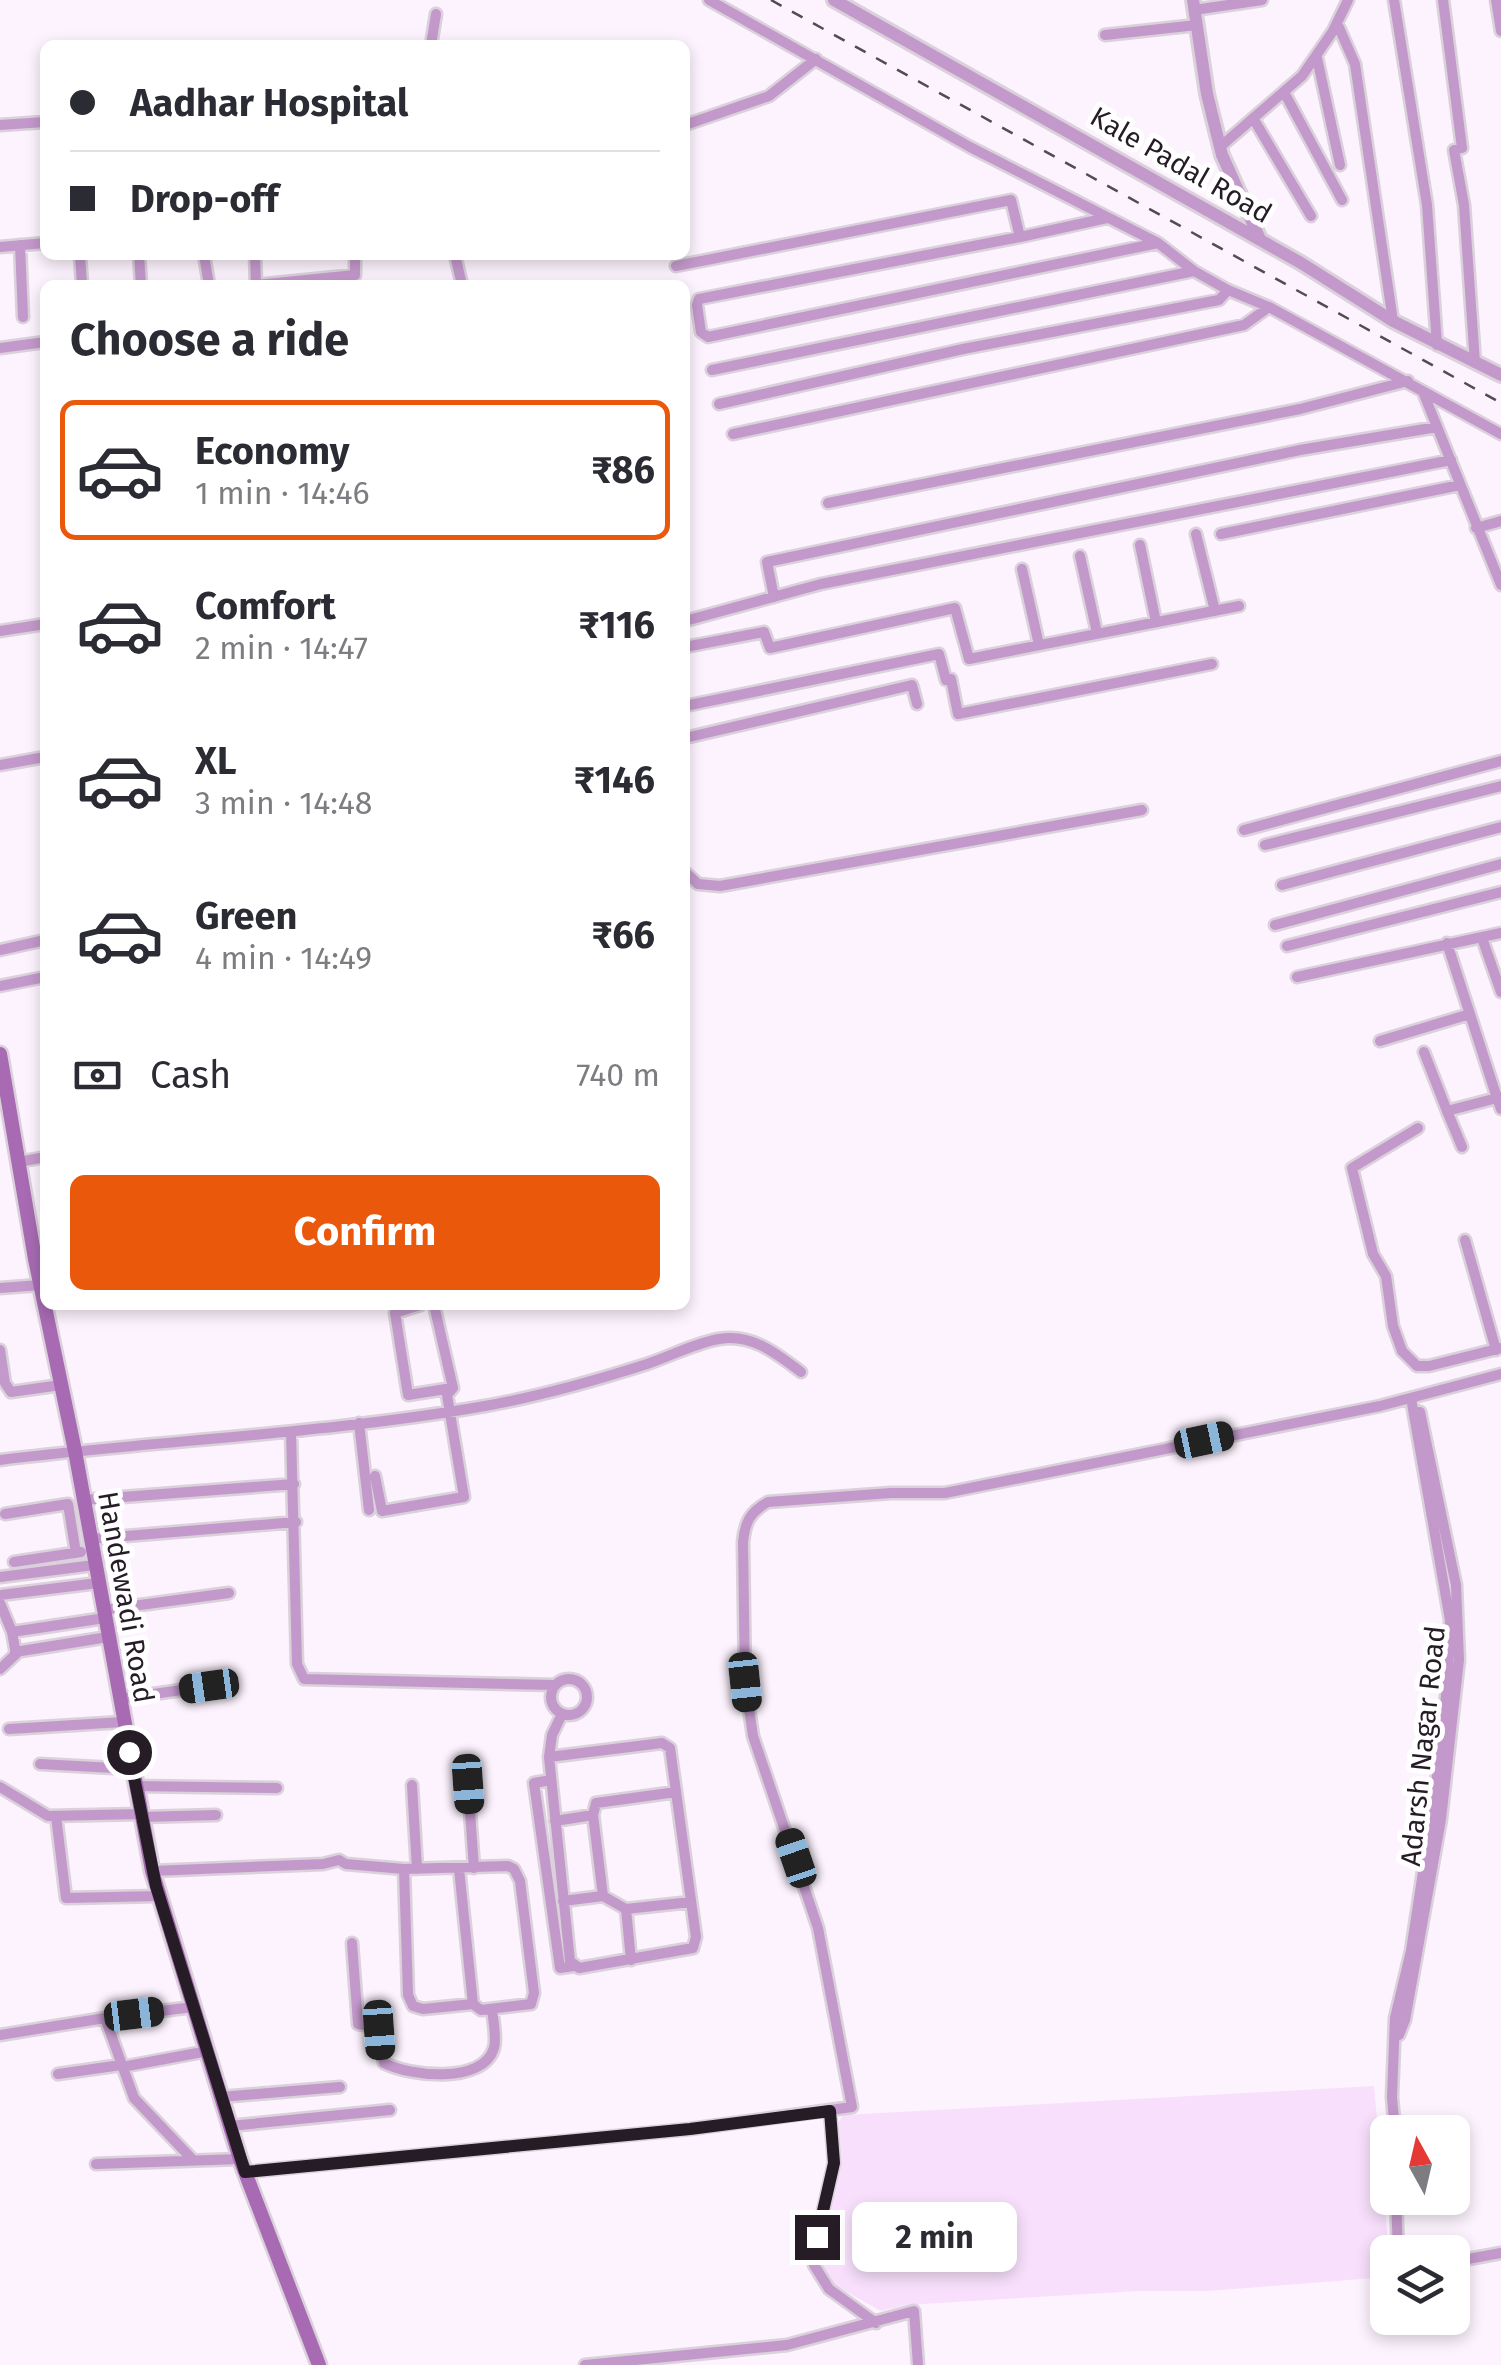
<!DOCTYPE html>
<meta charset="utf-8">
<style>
:root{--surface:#fff;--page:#f7f7f7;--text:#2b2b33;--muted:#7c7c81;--line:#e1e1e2;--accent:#ea580c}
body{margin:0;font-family:"Fira Sans",sans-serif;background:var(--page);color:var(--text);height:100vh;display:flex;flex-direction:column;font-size:38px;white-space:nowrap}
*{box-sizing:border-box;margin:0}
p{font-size:32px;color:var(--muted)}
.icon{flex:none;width:55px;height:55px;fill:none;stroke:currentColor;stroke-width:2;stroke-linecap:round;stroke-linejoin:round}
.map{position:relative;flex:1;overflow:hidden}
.side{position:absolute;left:40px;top:280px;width:650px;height:1030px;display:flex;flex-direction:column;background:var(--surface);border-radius:15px;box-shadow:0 5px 15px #0003}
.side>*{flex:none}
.banner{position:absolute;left:40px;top:40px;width:650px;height:220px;border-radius:15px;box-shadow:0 5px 15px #0003;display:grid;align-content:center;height:220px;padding:0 30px;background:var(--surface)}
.needle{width:65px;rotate:352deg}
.tools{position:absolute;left:1370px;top:2115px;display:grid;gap:20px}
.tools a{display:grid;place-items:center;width:100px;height:100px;border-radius:15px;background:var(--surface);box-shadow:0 5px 15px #0003;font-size:50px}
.end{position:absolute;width:45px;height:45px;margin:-22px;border:12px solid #251c26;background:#fff;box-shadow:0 0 0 5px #fff}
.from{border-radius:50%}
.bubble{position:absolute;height:70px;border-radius:15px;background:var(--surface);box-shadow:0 5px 15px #0003;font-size:32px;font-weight:700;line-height:70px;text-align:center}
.car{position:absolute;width:30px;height:60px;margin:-30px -15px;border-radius:12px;box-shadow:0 0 8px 2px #0007;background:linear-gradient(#222 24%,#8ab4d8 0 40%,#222 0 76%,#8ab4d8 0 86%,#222 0)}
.banner b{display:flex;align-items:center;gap:35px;height:95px;font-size:38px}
.banner b+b{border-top:2px solid var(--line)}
.banner i{width:25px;height:25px;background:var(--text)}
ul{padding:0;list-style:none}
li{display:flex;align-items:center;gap:30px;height:140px;margin:0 20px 15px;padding:0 10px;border:5px solid transparent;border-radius:15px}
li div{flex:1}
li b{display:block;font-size:38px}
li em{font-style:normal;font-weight:700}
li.selected{border-color:var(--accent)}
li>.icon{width:90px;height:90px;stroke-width:1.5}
h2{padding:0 30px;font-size:45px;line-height:120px}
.pay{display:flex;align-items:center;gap:25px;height:110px;padding:0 30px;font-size:38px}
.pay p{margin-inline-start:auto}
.cta{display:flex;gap:20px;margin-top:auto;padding:20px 30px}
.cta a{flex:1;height:115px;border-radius:15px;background:var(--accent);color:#fff;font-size:40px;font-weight:700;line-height:115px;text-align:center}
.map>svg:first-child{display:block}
.built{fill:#f8e0fc}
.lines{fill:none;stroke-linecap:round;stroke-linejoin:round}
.minor-casing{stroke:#dad1db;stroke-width:15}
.tertiary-casing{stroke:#dad1db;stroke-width:18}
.secondary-casing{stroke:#dad1db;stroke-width:19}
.minor{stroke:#c399cb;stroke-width:10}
.tertiary{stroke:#c399cb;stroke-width:12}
.secondary{stroke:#a86ab3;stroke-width:14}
.rail{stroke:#534a54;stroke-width:2.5;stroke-dasharray:12 12;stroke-linecap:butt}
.route{stroke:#251c26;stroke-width:12}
.labels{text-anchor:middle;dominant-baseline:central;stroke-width:10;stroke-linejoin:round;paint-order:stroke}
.street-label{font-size:28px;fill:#251c26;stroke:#fff}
</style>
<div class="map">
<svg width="1501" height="2365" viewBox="0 0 1501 2365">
<rect width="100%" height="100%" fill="#fdf3fe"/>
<path class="built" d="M1374,2086L1389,2252L1387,2277L1209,2291H1138L906,2305L881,2311L836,2286L817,2262L840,2165L836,2126L843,2115Z"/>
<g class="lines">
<defs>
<path id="minor" d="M1394,0L1427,205L1437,345
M1443,0L1462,148L1454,150L1464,205L1475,363
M1496,0L1501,31
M1194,10L1262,0
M1337,23L1355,64L1393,321
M1105,35L1197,25
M431,45L436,14
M1317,58L1340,165
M1284,92L1342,200
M1253,118L1311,216
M0,125L45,122
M685,125L769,96L816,59
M1220,147L1302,76L1333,31L1348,0
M1020,237L1107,218
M20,245L23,317
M0,247L45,243
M80,255L82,285
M139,255L141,285
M204,255L209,285
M255,255L256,285L355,275V255
M455,255L462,285
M676,266L1011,200L1020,237L699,299L697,305L701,332L708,337L1158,243L970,147L709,0
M1228,290L1269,307L1501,434
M0,348L45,342
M712,370L1194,271L1158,243
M1423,392L1501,585
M719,404L963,349L1219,300L1228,290L1194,271
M733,434L1244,325L1269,307
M828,503L1300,409L1408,381
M1476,528L1501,521
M1196,534L1215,611
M1221,534L1460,485
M1140,545L1156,622
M1080,556L1097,633
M1022,569L1039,645
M774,597L767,562L1300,450L1437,427
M685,621L821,584L1451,460
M0,631L45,624
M685,647L764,632L770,648L955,608L969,659L1239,606
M685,706L939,654L946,680L951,679L958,714L1212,664
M685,738L912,685L917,704
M0,765L45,757
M1244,830L1501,761
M1265,845L1501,786
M685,872L698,884L720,886L1142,810
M1282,885L1501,827
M1275,925L1501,864
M1482,938L1501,992
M1447,943L1497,1098L1501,1097
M1287,946L1501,892
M0,950L45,940
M1297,977L1501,933
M0,986L45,977
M1380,1041L1470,1014
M1424,1052L1447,1111L1497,1098L1501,1109
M1447,1111L1462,1147
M1418,1128L1352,1168L1373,1254L1386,1276L1393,1326L1402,1351L1417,1366H1429L1501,1348
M19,1162L45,1157
M1465,1240L1496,1350
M0,1288L40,1285
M420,1305L395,1313L408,1395L452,1388
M0,1350L5,1383L11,1392L61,1385
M359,1423L369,1510
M291,1432L297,1664L304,1679L555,1685
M0,1460C161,1440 325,1434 485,1406C541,1396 594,1381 647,1364C671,1356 695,1343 719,1339C752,1333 777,1354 801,1372
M375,1476L382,1511L464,1497L447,1395L453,1388L434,1305
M83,1500L294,1484
M5,1514L68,1504L76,1553
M90,1539L296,1522
M14,1562L81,1552
M0,1577L94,1565
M0,1595L98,1583
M0,1603L12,1632L16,1654L0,1669
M103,1610L229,1593
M12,1632L105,1618
M15,1652L108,1637
M551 1697a18 18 0 1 1 36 0a18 18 0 1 1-36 0Z
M119,1699L209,1686
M9,1729L123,1722
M549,1757L662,1743L670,1748L696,1937L693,1948L579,1968L570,1961L549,1757L552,1735L562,1714
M40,1764L132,1769
M551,1780L534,1783L560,1968L574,1966
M468,1784L474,1868
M412,1785L417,1869
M135,1786L277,1788
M0,1787L48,1816L141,1814
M56,1816L66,1898L159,1896
M141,1817L216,1815
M555,1821L593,1815
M404,1869L408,1995L413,2006L423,2009L473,2004
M152,1871L323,1864L339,1860L346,1864L404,1869L508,1866L514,1869L520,1881L534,1993L531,2004L481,2010L473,2004L459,1869
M603,1896L593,1815L596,1803L676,1792
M563,1901L603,1896L626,1909L691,1902
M626,1909L631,1960
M352,1943L358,2024L378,2027L384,2063C409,2076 483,2085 494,2048C497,2037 493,2020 492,2009
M0,2035L105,2018
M1399,2035L1405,2020L1441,1819L1459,1660L1456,1585L1420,1412
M122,2067L208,2051
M58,2074L121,2065
M221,2097L340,2087
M830,2111L834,2163L817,2237L814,2265L829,2289L876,2323
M230,2126L390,2110
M1395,2132L1392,2097L1395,2018L1411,1951L1435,1793L1448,1678L1450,1620L1411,1398
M192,2159L134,2098L105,2018L193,2007
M96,2164L240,2159
M245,2172L690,2129L852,2107L818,1928L753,1736L745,1682L743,1542C745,1522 750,1512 768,1502L891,1493H945L1380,1406L1501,1374
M1396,2198L1398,2252
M1452,2262L1501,2253
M585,2365L787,2345L914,2311L918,2365"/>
<path id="tertiary" d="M834,0L1301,263L1393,321L1501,375
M1193,0L1207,94L1222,155L1259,237"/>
<path id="secondary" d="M0,1054L35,1259L75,1451L152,1871L240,2159L319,2365"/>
</defs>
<use href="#minor" class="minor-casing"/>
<use href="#tertiary" class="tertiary-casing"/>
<use href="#secondary" class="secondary-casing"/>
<use href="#minor" class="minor"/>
<use href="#tertiary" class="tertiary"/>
<use href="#secondary" class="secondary"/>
<path class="rail" d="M771,0L1501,403"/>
</g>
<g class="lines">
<path class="route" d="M129,1752L156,1886L245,2172L690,2129L830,2111L834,2163L817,2237"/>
</g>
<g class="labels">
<g class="street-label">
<text transform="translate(1181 165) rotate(30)">Kale Padal Road</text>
<text transform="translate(126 1597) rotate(80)">Handewadi Road</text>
<text transform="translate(1423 1746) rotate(-84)">Adarsh Nagar Road</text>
</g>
</g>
</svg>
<div class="tools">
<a><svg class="needle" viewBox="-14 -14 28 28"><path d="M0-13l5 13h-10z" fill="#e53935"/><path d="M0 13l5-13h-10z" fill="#7c7c81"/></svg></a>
<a><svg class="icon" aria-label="layers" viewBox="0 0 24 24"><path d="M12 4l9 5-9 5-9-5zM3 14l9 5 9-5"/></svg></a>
</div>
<i class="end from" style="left:129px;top:1752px"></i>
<i class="end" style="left:817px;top:2237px"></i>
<div class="bubble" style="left:852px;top:2202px;width:165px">2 min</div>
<i class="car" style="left:1204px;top:1440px;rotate:78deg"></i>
<i class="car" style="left:745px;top:1682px;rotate:174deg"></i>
<i class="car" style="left:209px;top:1686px;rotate:262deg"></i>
<i class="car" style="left:468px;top:1784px;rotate:176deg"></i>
<i class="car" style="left:796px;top:1858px;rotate:341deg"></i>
<i class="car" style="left:134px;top:2014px;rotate:83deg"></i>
<i class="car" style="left:379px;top:2030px;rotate:176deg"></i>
<div class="banner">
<b><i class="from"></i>Aadhar Hospital</b>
<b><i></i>Drop-off</b>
</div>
<section class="side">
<h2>Choose a ride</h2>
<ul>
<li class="selected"><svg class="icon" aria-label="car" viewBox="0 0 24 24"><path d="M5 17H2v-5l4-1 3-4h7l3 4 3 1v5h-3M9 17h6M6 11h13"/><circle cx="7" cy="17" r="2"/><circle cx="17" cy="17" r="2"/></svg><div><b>Economy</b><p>1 min · 14:46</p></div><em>₹86</em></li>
<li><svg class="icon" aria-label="car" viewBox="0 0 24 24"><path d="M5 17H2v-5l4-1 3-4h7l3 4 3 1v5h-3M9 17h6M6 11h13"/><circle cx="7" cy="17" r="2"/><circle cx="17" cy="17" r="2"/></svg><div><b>Comfort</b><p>2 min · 14:47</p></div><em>₹116</em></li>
<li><svg class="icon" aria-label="car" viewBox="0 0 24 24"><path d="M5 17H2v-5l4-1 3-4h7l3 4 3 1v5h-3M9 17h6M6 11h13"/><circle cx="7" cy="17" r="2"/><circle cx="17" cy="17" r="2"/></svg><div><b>XL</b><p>3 min · 14:48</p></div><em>₹146</em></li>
<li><svg class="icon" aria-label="car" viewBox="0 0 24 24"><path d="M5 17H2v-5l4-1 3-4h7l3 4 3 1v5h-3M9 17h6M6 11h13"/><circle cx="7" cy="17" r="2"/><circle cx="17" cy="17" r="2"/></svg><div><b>Green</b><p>4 min · 14:49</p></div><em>₹66</em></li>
</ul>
<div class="pay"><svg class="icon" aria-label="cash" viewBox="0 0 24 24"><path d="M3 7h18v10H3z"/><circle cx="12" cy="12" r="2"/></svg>Cash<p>740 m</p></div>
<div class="cta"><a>Confirm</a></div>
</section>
</div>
